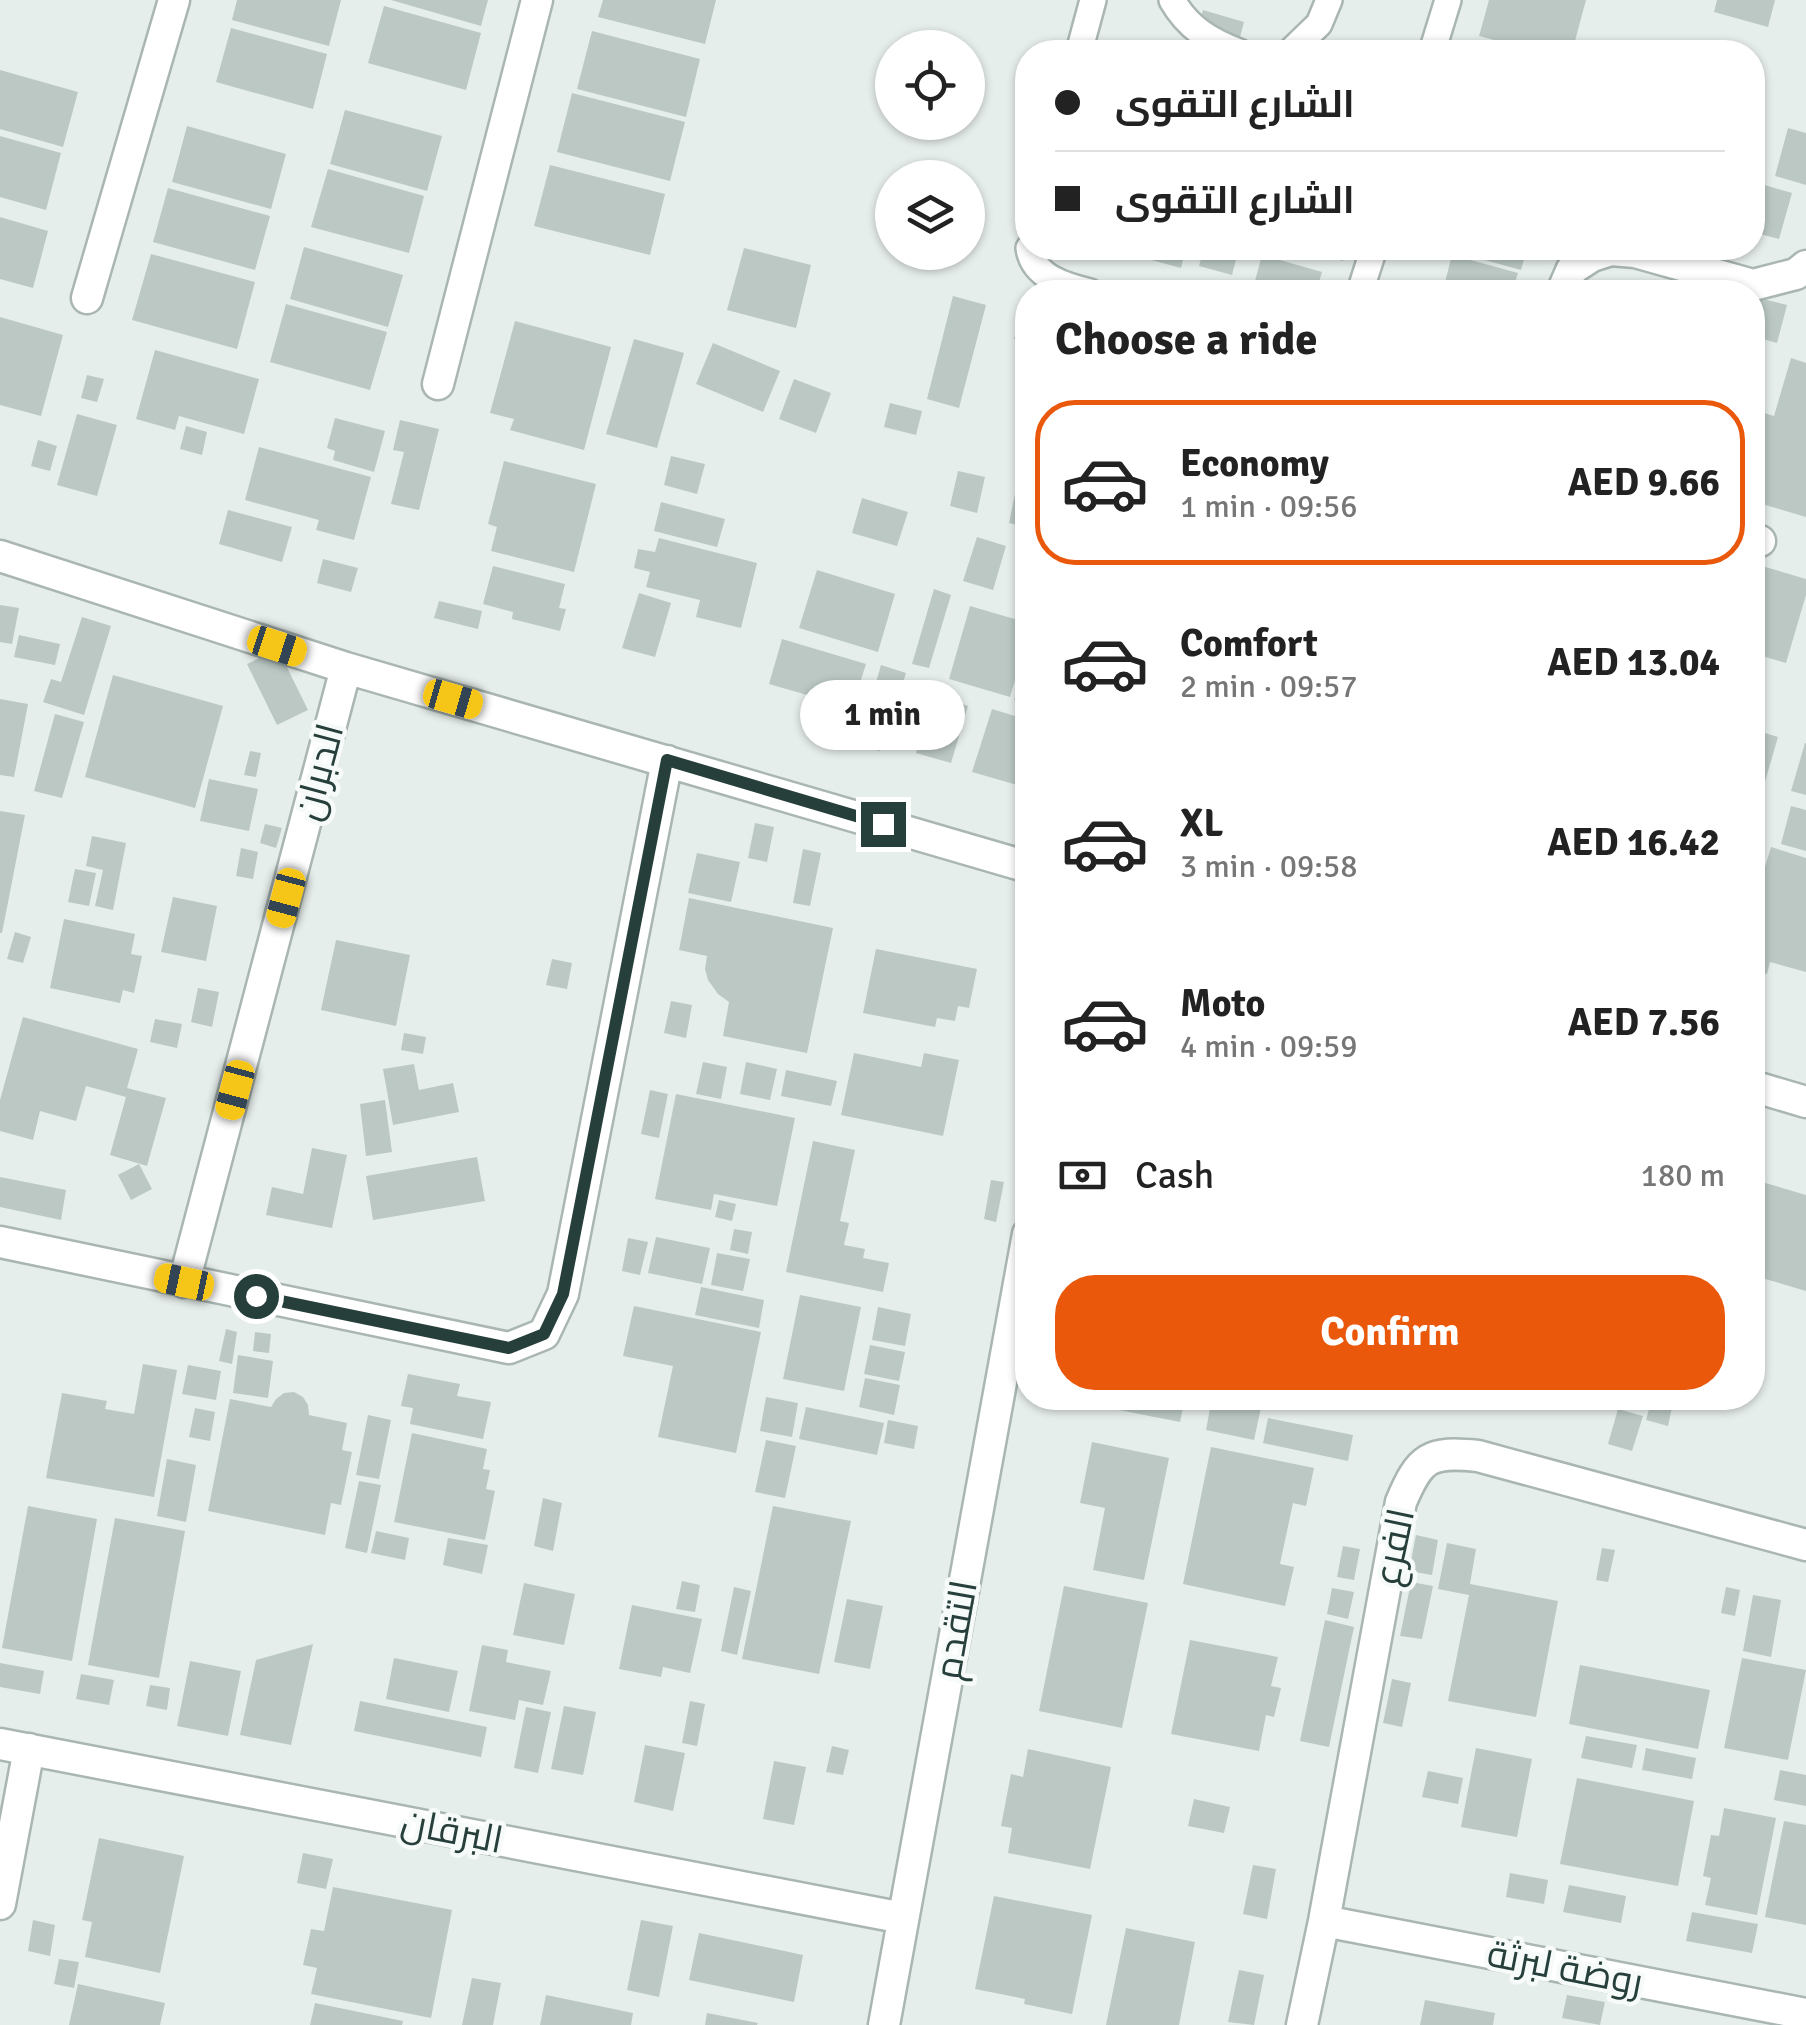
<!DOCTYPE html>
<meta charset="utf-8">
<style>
:root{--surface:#fff;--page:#f2f2f2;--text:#222;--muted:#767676;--line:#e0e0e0;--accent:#ea580c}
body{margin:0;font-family:Signika,Cairo,sans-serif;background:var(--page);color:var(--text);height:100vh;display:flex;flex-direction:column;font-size:38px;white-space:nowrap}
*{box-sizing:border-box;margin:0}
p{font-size:32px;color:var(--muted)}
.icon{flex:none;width:55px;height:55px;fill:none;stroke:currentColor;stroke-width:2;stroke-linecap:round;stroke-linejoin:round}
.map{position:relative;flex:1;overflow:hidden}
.sheet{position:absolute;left:1015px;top:280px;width:750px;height:1130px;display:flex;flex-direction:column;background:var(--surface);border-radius:40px;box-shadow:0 2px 8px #0004}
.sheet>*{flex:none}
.guide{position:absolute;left:1015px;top:40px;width:750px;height:220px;border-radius:40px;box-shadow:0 2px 8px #0004;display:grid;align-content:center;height:220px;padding:0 40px;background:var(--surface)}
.tools{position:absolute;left:875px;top:30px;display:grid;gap:20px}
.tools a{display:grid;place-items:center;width:110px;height:110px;border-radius:50%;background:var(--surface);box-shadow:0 2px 8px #0004;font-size:50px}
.end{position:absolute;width:45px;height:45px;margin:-22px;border:12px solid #263f3b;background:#fff;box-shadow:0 0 0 5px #fff}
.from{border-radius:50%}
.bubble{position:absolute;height:70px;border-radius:35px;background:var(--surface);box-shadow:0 2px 8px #0004;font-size:32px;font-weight:700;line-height:70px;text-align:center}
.car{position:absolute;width:30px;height:60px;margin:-30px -15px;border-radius:12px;box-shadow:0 0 8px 2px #0007;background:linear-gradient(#f5c518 24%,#345 0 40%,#f5c518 0 76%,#345 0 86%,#f5c518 0)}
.guide b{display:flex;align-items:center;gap:35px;height:95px;font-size:38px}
.guide b+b{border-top:2px solid var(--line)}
.guide i{width:25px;height:25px;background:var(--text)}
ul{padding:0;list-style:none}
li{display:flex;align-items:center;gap:30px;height:165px;margin:0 20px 15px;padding:0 20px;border:5px solid transparent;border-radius:40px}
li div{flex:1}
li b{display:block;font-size:38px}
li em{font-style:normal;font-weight:700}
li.selected{border-color:var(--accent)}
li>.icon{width:90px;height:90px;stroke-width:1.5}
h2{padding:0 40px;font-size:45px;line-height:120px}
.pay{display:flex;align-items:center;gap:25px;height:110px;padding:0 40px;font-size:38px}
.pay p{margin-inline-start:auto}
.cta{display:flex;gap:20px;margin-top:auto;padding:20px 40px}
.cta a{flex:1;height:115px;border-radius:40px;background:var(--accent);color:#fff;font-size:40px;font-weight:700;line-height:115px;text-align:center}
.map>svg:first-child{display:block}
.building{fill:#bbc8c4}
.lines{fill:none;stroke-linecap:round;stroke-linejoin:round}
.service-casing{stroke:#a9b6b3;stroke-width:30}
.minor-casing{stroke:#a9b6b3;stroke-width:35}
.service{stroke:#fff;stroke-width:25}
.minor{stroke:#fff;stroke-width:30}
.route{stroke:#263f3b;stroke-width:12}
.labels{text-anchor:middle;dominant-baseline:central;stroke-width:9;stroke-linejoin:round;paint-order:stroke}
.street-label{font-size:38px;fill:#263f3b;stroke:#f6faf9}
</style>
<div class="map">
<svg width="1806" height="2025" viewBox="0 0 1806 2025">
<rect width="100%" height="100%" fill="#e6eeeb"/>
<path class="building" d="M237,0H341L329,46L232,20Z
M391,0H488L481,26Z
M603,0H716L705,44L598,17Z
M1489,0H1586L1572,52H1539L1479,36Z
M1717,0H1775L1768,27L1714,12Z
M384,6L481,33L466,90L368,63Z
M1203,10L1244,22L1236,52H1192Z
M231,28L327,54L313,109L216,82Z
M592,31L700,59L686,117L577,89Z
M0,70L78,92L63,147L0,129Z
M572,93L685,122L670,181L557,152Z
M345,110L442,136L427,191L330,164Z
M187,126L286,154L271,209L172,182Z
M1788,128L1806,133V185L1775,176Z
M0,136L61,153L46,210L0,197Z
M550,165L665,194L650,255L534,226Z
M328,169L424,196L409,253L311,227Z
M1761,184L1792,193L1779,239L1752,232V217Z
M168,188L270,216L255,270L153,242Z
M0,217L48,231L33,288L0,279Z
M304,247L403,275L388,327L290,299Z
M744,248L811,265L796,328L727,310Z
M1135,248H1186L1181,268L1133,255Z
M1204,248H1239L1232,275L1199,266Z
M1298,248H1347L1343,261Z
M1441,248H1527L1521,270Z
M151,254L255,282L237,349L132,320Z
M1262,255L1322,272L1316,292H1252Z
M1452,255L1518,273L1512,292H1468L1444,286Z
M953,296L986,305L959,408L927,399Z
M1752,296L1787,305L1777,343L1752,336Z
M1023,301L1028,302V342L1014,339Z
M286,304L387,332L370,390L270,362Z
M0,317L63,335L41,416L0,405Z
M515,321L611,347L584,450L510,430L514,419L490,413Z
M634,339L684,353L657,448L606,434Z
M713,343L780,371L763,412L696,384Z
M155,350L259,379L244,434L179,416L175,430L136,419Z
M1791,358L1806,363V517L1752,501V409L1774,416Z
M87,375L104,379L97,402L81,398Z
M794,379L831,393L816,433L779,419Z
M890,403L922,411L916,435L884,427Z
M77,414L117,425L97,496L57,485Z
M335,418L385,431L374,472L333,460L335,451L327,448Z
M400,420L439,429L419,510L391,504L404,452L393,450Z
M186,426L207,432L202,455L180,449Z
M38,440L57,446L50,471L31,466Z
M1026,441H1028V527L1009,523Z
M259,447L371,477L354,540L316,530L319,520L245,500Z
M671,456L705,464L697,494L664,485Z
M504,461L596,484L574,572L491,551L497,527L488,524Z
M958,471L985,477L977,513L950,506Z
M862,498L908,512L897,546L852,533Z
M661,502L725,519L717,547L654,531Z
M228,510L292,527L282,562L219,544Z
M977,537L1006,546L993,590L963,581Z
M659,538L757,563L741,628L696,617L700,600L646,587L650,572L634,568L638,549L655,552Z
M323,559L358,568L351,592L317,583Z
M1752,563L1806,579V595L1786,663L1752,653Z
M493,566L565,584L559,608L566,609L560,631L512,619L513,612L483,604Z
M817,570L895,594L878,652L799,628Z
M934,589L951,595L929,668L912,664Z
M639,593L671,603L655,657L622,648Z
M439,601L482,611L478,629L434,618Z
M0,605L19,608L12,644L0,642Z
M970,606L1028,623V637L1010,697L949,679Z
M82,617L111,626L84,715L43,702L51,679L61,682Z
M19,635L60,644L55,665L14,657Z
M782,639L866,664L852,708L769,684Z
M278,649L308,710L277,725L247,664Z
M1028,660V704L1014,700Z
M881,665L906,673L894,711L870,703Z
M113,675L223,706L195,808L85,777Z
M933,695L968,706L951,763L916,753Z
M0,699L28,704L14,777L0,775Z
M906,703L922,708L913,736L898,732Z
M992,709L1028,720V788L972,772Z
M873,711L891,716L880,751L862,746Z
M55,714L84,722L62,798L34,791Z
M1752,729L1778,737L1762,792L1752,789Z
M1805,743H1806V795L1791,791Z
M250,751L261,753L256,777L244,775Z
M209,779L258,789L249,831L200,821Z
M1791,806L1806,810V851L1781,844Z
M0,811L25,815L2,933H0Z
M755,823L774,827L767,862L748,858Z
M265,824L282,828L276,848L260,843Z
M92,836L126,843L113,910L95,906L103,870L86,866Z
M1752,846L1765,850L1754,891H1752Z
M1771,847L1806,858V972L1770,962L1767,974L1752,970V910Z
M241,848L258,852L253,879L236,876Z
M803,849L821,853L810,906L793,903Z
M697,853L740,862L731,902L688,893Z
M75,869L96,873L89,906L68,902Z
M173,897L217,906L206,961L161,952Z
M689,898L833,928L807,1053L723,1036L729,1002L718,994L708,980L705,969L707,956L679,950Z
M64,919L135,934L131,954L142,956L134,993L123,990L120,1003L50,988Z
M15,932L31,937L23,963L7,959Z
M336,940L410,955L396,1026L321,1010Z
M876,949L977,969L969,1008L958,1006L955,1021L937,1018L935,1027L863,1013Z
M552,959L572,963L567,989L546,985Z
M198,988L219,992L212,1027L191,1022Z
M671,1001L692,1005L686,1038L664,1033Z
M23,1017L138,1049L127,1088L166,1098L147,1166L110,1155L126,1097L86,1086L76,1121L40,1111L33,1140L0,1131V1100Z
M155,1019L182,1024L177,1048L150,1042Z
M404,1033L426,1037L423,1054L401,1050Z
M854,1053L921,1067L924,1053L959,1060L943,1136L841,1115Z
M703,1062L727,1067L721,1099L696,1094Z
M746,1062L777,1069L770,1100L740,1094Z
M414,1064L419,1090L453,1083L459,1112L393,1125L383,1069Z
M786,1070L837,1081L831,1106L781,1096Z
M650,1090L668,1094L659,1138L641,1134Z
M676,1094L795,1118L777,1206L714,1194L711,1210L655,1199Z
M385,1100L392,1152L366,1156L360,1104Z
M813,1141L855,1150L840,1221L849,1223L844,1245L865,1249L863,1258L889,1263L883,1292L786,1272Z
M312,1148L347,1155L332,1228L266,1215L272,1187L303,1194Z
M477,1157L485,1201L373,1220L366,1176Z
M139,1164L152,1189L131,1200L118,1175Z
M0,1177L66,1190L61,1220L0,1207Z
M1752,1179L1806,1195V1291L1752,1275Z
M991,1180L1004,1182L996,1222L984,1219Z
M719,1200L736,1204L732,1221L715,1217Z
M734,1229L752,1232L748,1254L730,1250Z
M656,1237L710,1248L702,1284L648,1273Z
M628,1238L648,1242L640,1275L622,1271Z
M717,1253L750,1259L743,1291L711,1285Z
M701,1287L764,1300L759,1328L695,1315Z
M800,1295L861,1307L844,1391L783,1379Z
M634,1306L761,1332L736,1453L658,1437L673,1366L623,1356Z
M878,1307L911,1314L905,1346L872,1340Z
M226,1329L237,1332L232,1364L219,1361Z
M255,1332L271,1334L269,1353L253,1351Z
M870,1345L905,1352L899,1381L864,1374Z
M238,1355L273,1361L268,1398L233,1393Z
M143,1364L177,1370L154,1497L46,1478L62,1393L107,1401L105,1409L134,1414Z
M188,1365L221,1371L216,1400L182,1394Z
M408,1374L460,1384L457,1396L491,1402L483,1439L410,1424L413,1408L401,1406Z
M865,1378L900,1385L894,1415L859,1407Z
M294,1392L303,1397L308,1405L309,1415L347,1423L342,1450L352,1452L341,1505L331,1503L325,1535L208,1511L230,1399L271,1407L276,1399L284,1393Z
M766,1397L798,1403L792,1437L760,1431Z
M1111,1398H1185L1180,1422L1109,1408Z
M1212,1398H1263L1254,1440L1206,1430Z
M1652,1398H1674L1668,1426L1646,1420Z
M806,1407L884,1423L877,1455L799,1439Z
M195,1408L215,1412L210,1441L189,1437Z
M1618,1409L1643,1416L1632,1451L1608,1444Z
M368,1415L391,1420L379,1479L356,1475Z
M1268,1418L1353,1435L1348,1461L1263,1443Z
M888,1420L918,1426L914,1449L884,1443Z
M412,1433L487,1449L483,1469L490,1470L486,1489L495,1491L485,1540L394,1522Z
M766,1440L796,1446L785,1498L755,1492Z
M1092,1442L1169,1458L1144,1580L1093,1570L1105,1508L1080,1503Z
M1211,1447L1314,1468L1306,1506L1293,1503L1280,1564L1294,1567L1285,1606L1183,1584Z
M167,1459L196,1465L186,1522L157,1516Z
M359,1481L381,1485L367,1553L345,1548Z
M543,1498L562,1503L553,1551L534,1546Z
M28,1506L97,1519L72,1661L2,1648Z
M773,1506L851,1521L819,1674L742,1659Z
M115,1518L185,1531L159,1678L88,1665Z
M376,1531L409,1538L405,1560L371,1553Z
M1416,1535L1438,1540L1432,1575L1409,1571Z
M448,1538L488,1545L482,1574L443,1565Z
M1447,1543L1476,1549L1470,1584L1558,1601L1536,1717L1448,1701L1469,1595L1438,1589Z
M1343,1546L1360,1549L1354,1580L1337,1577Z
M1602,1548L1615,1550L1608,1582L1596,1580Z
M682,1581L700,1585L695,1612L676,1609Z
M1411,1582L1433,1586L1422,1639L1400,1636Z
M524,1583L575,1594L564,1645L513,1635Z
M1064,1586L1148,1603L1122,1728L1039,1711Z
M734,1587L751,1591L737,1655L721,1651Z
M1726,1587L1740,1590L1735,1616L1721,1613Z
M1332,1588L1354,1592L1348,1619L1327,1614Z
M1753,1595L1781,1600L1771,1657L1743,1651Z
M847,1599L883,1606L870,1669L834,1662Z
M632,1605L702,1619L690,1673L663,1667L661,1677L619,1669Z
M1325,1620L1354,1627L1329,1747L1300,1741Z
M1190,1640L1278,1657L1271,1686L1281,1688L1274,1717L1266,1715L1259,1751L1171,1734Z
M313,1644L291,1745L240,1735L256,1660Z
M482,1645L508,1650L506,1662L551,1671L543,1705L519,1700L515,1720L469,1711Z
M394,1658L458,1671L449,1712L386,1699Z
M1742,1658L1806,1670L1788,1760L1724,1748Z
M190,1661L241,1671L228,1736L177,1726Z
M0,1663L44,1671L40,1694L0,1687Z
M1580,1665L1710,1690L1698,1749L1569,1724Z
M81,1674L114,1680L109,1705L76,1699Z
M1392,1679L1411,1683L1402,1727L1383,1723Z
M150,1685L170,1688L167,1710L146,1706Z
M360,1701L487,1727L481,1757L354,1731Z
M690,1701L705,1704L697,1746L682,1743Z
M564,1706L596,1712L583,1775L551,1769Z
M526,1707L551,1712L538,1773L514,1768Z
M1586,1736L1637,1745L1632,1768L1581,1758Z
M645,1745L685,1753L673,1811L634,1802Z
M832,1746L849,1750L843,1775L826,1772Z
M1476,1748L1532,1759L1517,1837L1461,1827Z
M1646,1748L1696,1758L1692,1779L1642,1770Z
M1028,1749L1111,1767L1090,1869L1008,1853L1012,1828L1001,1826L1011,1774L1023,1777Z
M774,1761L806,1767L794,1825L763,1819Z
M1780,1770L1806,1775V1806L1774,1800Z
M1428,1771L1463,1778L1458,1804L1422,1797Z
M1577,1778L1694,1801L1678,1886L1560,1864Z
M1194,1799L1230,1807L1224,1833L1188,1826Z
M1724,1808L1776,1818L1757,1915L1705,1905L1711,1878L1703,1876L1711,1835L1719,1836Z
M1784,1821L1806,1825V1925L1765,1917Z
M99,1838L184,1856L160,1973L85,1957L92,1922L82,1920Z
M303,1853L333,1859L326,1889L297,1883Z
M1253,1865L1276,1869L1267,1919L1243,1914Z
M1510,1873L1548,1880L1544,1904L1506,1897Z
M1569,1885L1626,1896L1621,1923L1563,1912Z
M333,1887L452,1910L431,2018L311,1994L317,1968L303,1965L311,1929L324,1931Z
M994,1896L1092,1915L1072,2014L1024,2004L1025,1999L975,1989Z
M1692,1912L1758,1924L1752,1953L1686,1941Z
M33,1920L55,1925L50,1956L28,1951Z
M641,1920L673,1926L659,1997L627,1990Z
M1126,1928L1195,1942L1179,2025H1106Z
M699,1933L803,1955L794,2002L689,1980Z
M59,1959L79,1962L74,1988L54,1984Z
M1239,1970L1264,1975L1254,2025L1228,2022Z
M472,1978L501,1983L493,2025H462Z
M78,1984L165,2003L160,2025H69Z
M546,1995L633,2013L631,2025H540Z
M1567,1995L1605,2002L1600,2025L1562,2018Z
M1425,2000L1495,2013L1493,2025H1420Z
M315,2003L403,2021L402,2025H310Z
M707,2013L758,2023L757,2025H705Z"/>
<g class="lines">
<defs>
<path id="service" d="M1172,0C1188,28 1210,41 1239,52
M1079,52L1093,0
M1290,52L1319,24L1329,0
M1432,52L1448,0
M1029,248C1033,277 1065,286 1090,292
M1360,292L1374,248"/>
<path id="minor" d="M1562,292L1572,269L1592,256L1611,250L1635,252L1753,285L1796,274L1806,266
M87,298L174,0
M438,384L537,0
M1752,539L1760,541
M0,556L346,668L1028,867
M1752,1086L1806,1102
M0,1242L509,1348L544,1334L563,1294L667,761
M184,1282L346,668
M0,1744L903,1918
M0,1904L29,1749
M1324,1921L1806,2014
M884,2025L1028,1234
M1302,2025L1324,1921L1401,1502C1420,1457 1429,1451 1478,1456L1806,1545"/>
</defs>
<use href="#service" class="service-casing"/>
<use href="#minor" class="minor-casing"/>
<use href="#service" class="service"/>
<use href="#minor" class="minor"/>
</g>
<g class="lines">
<path class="route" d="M256,1296L509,1348L544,1334L563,1294L667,760L883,824"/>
</g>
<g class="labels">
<g class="street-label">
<text transform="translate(319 772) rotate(-75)">الدبران</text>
<text transform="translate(1394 1547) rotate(-78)">الفرع</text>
<text transform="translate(956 1630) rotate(-80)">التقدم</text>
<text transform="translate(452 1831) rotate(11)">البرقان</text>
<text transform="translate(1565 1968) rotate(11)">روضة لبرثة</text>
</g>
</g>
</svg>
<div class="tools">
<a><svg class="icon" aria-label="locate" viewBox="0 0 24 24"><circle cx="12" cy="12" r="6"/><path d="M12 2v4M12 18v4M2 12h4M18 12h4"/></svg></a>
<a><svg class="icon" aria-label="layers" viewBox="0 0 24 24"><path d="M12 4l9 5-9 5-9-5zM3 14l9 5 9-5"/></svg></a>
</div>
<i class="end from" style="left:256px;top:1296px"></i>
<i class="end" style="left:883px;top:824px"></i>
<div class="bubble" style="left:800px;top:680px;width:165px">1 min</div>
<i class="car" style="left:277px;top:646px;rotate:108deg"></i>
<i class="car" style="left:453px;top:699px;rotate:106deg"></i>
<i class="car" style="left:286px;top:898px;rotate:195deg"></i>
<i class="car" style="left:235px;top:1090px;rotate:195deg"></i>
<i class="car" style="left:184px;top:1282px;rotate:282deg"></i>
<div class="guide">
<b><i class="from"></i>الشارع التقوى</b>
<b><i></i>الشارع التقوى</b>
</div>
<section class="sheet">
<h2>Choose a ride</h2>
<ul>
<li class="selected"><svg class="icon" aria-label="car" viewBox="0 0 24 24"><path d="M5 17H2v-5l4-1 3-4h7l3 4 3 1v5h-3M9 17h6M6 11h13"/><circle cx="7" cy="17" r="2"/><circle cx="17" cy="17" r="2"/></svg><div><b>Economy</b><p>1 min · 09:56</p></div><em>AED 9.66</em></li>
<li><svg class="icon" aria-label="car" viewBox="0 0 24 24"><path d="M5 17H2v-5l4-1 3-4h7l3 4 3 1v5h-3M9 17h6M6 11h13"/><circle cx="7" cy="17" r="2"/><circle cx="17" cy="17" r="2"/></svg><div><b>Comfort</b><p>2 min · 09:57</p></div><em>AED 13.04</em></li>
<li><svg class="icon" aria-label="car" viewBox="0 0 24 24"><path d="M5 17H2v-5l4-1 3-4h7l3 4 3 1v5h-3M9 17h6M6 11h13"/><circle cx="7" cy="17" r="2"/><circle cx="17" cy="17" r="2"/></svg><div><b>XL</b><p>3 min · 09:58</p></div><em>AED 16.42</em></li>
<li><svg class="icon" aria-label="car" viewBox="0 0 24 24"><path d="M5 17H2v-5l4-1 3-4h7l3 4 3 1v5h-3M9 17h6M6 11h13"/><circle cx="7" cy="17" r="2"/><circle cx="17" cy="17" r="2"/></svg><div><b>Moto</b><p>4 min · 09:59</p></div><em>AED 7.56</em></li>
</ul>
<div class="pay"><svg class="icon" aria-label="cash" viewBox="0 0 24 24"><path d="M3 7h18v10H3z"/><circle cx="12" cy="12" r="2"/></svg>Cash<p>180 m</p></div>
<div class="cta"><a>Confirm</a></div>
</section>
</div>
